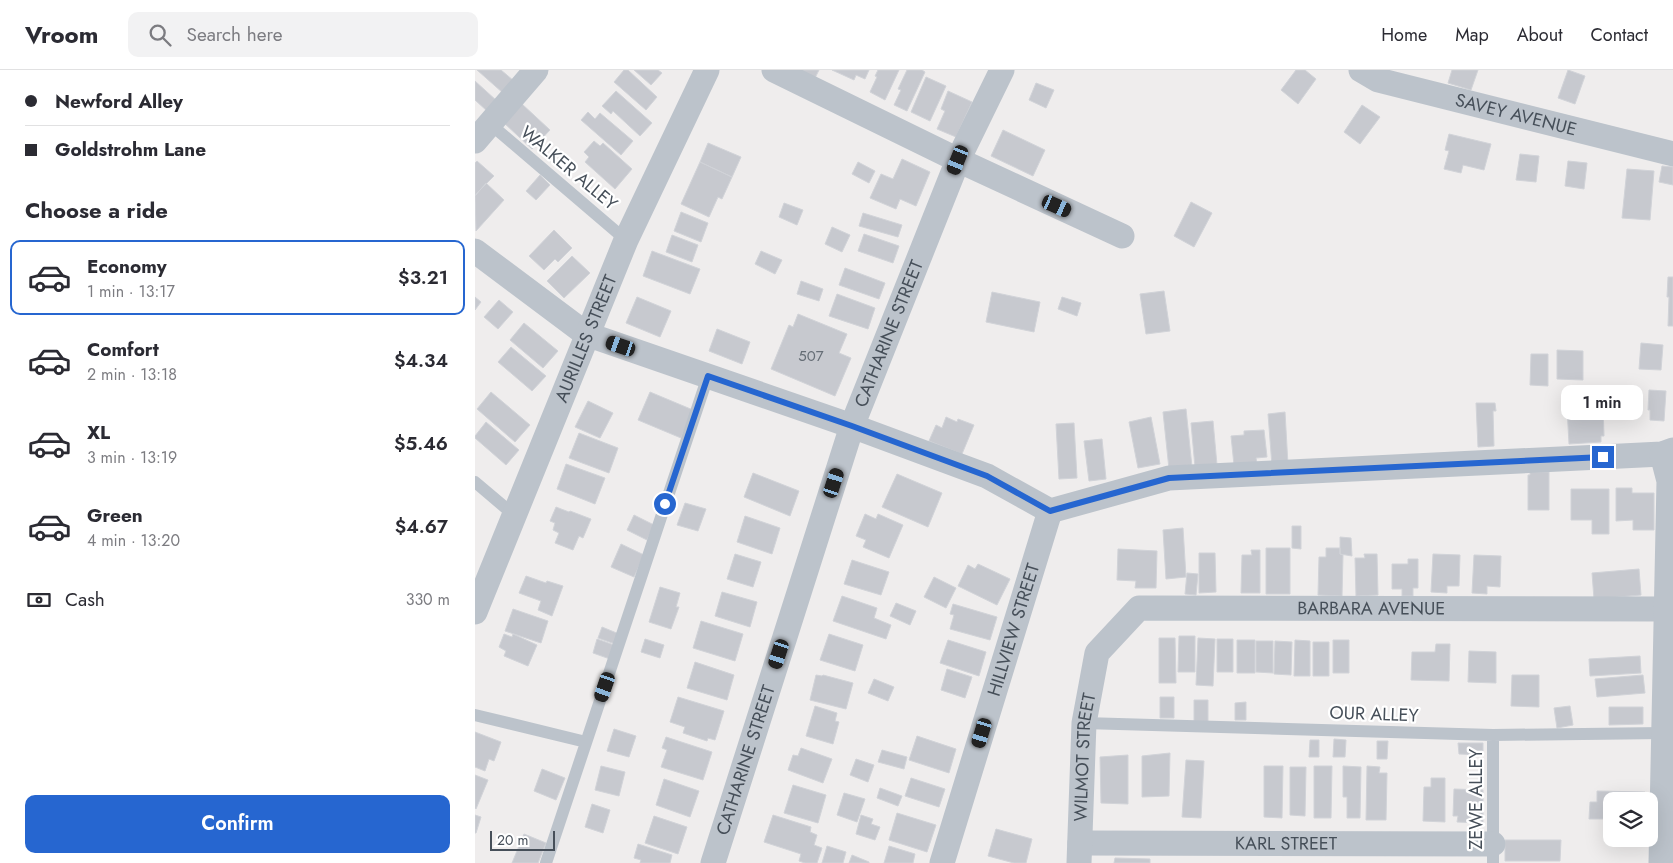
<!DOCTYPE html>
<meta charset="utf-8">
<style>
:root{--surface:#fff;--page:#f2f2f3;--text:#2b2b33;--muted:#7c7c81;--line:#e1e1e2;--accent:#2666d0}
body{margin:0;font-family:Jost,sans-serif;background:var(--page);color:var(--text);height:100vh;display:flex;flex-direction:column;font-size:19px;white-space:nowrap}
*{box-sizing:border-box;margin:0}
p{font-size:16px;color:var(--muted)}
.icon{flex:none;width:28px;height:28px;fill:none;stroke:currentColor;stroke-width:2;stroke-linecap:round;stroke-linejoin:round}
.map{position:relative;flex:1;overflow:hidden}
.panel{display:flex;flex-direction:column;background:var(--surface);width:475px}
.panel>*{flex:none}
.hud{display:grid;align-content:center;height:110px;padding:0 25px;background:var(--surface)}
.fabs{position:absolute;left:1128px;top:722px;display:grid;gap:10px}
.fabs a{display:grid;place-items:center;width:55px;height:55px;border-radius:10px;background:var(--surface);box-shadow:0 5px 20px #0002;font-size:25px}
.scale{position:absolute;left:15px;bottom:12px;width:65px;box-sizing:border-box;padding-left:5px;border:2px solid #464f59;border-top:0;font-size:14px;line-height:18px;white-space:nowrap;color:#464f59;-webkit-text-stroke:4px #fff;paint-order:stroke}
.end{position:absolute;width:22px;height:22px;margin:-11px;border:6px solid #2666d0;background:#fff;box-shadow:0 0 0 2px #fff}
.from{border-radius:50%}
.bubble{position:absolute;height:35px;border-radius:10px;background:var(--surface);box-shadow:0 5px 20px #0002;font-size:16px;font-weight:600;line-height:35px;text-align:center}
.car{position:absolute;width:15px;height:30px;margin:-15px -8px;border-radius:6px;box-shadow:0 0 4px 1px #0007;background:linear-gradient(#222 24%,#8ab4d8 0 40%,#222 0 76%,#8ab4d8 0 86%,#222 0)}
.hud b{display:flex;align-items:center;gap:18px;height:48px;font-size:19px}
.hud b+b{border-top:1px solid var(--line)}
.hud i{width:12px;height:12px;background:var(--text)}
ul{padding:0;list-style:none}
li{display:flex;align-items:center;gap:15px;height:75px;margin:0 10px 8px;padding:0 15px;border:2px solid transparent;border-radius:10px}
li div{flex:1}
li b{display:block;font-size:19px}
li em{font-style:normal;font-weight:600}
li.current{border-color:var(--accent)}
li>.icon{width:45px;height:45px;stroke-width:1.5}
h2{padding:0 25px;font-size:22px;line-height:60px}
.pay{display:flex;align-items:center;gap:12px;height:55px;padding:0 25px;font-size:19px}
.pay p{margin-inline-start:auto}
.cta{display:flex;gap:10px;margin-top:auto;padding:10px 25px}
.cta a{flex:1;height:58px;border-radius:10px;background:var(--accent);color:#fff;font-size:20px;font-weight:600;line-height:58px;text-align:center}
header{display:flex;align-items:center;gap:30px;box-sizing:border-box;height:70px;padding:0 25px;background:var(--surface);border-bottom:1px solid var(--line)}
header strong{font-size:24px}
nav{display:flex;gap:28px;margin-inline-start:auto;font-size:18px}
.search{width:350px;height:45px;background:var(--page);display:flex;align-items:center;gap:12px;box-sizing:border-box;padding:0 18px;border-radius:10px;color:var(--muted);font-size:19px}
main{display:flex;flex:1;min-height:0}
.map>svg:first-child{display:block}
.building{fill:#c7c9cf;stroke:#d1d3d8}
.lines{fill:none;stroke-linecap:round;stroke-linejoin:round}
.service{stroke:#bcc3cb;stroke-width:12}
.minor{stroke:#bcc3cb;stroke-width:25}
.route{stroke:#2666d0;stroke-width:6}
.labels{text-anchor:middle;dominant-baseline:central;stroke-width:4.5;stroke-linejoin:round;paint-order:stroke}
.number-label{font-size:15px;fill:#666e76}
.street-label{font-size:18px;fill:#464f59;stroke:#fff}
</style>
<header>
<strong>Vroom</strong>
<div class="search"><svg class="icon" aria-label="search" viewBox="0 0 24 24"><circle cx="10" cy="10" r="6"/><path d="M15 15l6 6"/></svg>Search here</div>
<nav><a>Home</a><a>Map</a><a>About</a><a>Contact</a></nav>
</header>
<main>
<section class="panel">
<div class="hud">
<b><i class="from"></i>Newford Alley</b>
<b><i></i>Goldstrohm Lane</b>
</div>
<h2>Choose a ride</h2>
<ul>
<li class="current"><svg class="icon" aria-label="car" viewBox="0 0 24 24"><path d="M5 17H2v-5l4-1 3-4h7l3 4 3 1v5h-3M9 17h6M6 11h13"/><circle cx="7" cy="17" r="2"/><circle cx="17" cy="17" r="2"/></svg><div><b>Economy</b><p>1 min · 13:17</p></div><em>$3.21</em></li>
<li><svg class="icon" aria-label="car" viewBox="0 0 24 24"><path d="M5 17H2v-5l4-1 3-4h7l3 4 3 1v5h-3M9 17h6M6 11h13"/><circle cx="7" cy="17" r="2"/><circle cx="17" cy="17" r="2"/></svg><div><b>Comfort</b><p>2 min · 13:18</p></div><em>$4.34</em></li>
<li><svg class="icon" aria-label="car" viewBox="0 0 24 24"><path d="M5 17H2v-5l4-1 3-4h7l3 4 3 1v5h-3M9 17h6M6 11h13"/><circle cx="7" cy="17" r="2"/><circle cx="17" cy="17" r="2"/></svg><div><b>XL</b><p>3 min · 13:19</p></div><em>$5.46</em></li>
<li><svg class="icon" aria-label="car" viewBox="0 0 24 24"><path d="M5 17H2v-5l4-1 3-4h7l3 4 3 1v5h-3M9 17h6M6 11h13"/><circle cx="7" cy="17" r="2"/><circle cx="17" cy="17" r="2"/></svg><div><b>Green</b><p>4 min · 13:20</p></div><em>$4.67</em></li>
</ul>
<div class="pay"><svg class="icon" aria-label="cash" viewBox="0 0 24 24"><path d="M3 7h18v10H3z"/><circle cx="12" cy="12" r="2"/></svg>Cash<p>330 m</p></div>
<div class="cta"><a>Confirm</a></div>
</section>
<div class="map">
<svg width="1198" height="793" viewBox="0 0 1198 793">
<rect width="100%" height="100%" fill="#efeded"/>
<path class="building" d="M2,0H26L39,11L28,23Z
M149,0H153L182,27L171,40L139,12Z
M159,0H183L187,3L176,15Z
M322,0H344L340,8Z
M357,0H394L390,9L381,5L379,10Z
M403,0H424L410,30L395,22L402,7L400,6Z
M432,0H447L450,2L432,41L419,35L426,20L423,19Z
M821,0H830L841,9L823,34L806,20Z
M977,0H1003L996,20L973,13Z
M1093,0L1110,6L1100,34L1083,28Z
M451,7L471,16L455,51L436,42Z
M0,11L22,31L12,41L0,30Z
M561,13L579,20L571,38L554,30Z
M141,21L177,53L165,66L138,41L136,44L127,36Z
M473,21L497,32L481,67L462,59L470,41L466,39Z
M47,34L75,60L57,79L29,53Z
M887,35L905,47L885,74L869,62Z
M113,42L120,49L125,43L158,71L146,85L106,50Z
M528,60L570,80L558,106L516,86Z
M974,64L1016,74L1009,100L988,95L986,103L969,99L974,81L970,80Z
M119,71L125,76L128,73L157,99L140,119L110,92L114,87L109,82Z
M233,73L266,87L257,107L225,92Z
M1045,84L1064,86L1061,112L1041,110Z
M427,89L455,102L441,136L425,129L421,139L395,128L406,104L418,109Z
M2,91L19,106L0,125V93Z
M1093,91L1112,93L1109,119L1090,116Z
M225,92L257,107L247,129L243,127L234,147L206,134Z
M383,92L400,101L394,113L377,104Z
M1187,96L1198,97V115L1184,112Z
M1152,99L1179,101L1175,150L1147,148Z
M65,105L75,115L61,130L51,121Z
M11,113L29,130L1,161L0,126Z
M716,132L737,143L719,177L699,166Z
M309,133L328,140L322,155L304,147Z
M206,142L233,153L226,172L199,161Z
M388,143L427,155L423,167L384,156Z
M357,157L375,165L367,182L350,174Z
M79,160L97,178L83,192L80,189L69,200L54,186Z
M389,164L424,176L418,193L383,181Z
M197,165L223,175L217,192L191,182Z
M177,181L225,199L215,224L168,206Z
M286,181L307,190L300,204L280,194Z
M97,186L115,203L89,228L72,211Z
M370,198L410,213L404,229L364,215Z
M1193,207H1198V256H1193L1194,227H1192Z
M326,211L348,219L344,231L322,224Z
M689,221L695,261L671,264L665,224Z
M517,222L565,232L559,262L511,252Z
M362,224L400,238L393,259L354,246Z
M0,227L6,232L0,240Z
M162,227L196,241L185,267L151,253Z
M587,227L606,233L602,246L583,239Z
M24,230L38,242L23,259L9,247Z
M323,244L372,264L364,283L376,288L360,326L296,299L314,255L318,257Z
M49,253L83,281L68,298L35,270Z
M242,259L275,272L267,294L234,281Z
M1166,273L1188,275L1186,300L1164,299Z
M36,277L71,306L57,321L23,292Z
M1082,280L1108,281V310L1082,309Z
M1056,284H1073V316L1055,315Z
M1174,320L1191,321L1189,351L1175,350V340H1173Z
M16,322L55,355L40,372L2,339Z
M175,322L218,340L206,368L163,350Z
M113,331L138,343L125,368L100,357Z
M1001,333H1020L1021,341H1018L1019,376L1003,377Z
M1128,335L1129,366H1126V372L1094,374L1092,337Z
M711,339L717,397L694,399L688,342Z
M810,342L813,395L797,396L793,344Z
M471,347L482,352L483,349L499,355L487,384L454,371L461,355L467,358Z
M676,347L685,394L663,398L654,352Z
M738,351L742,395L720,397L716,353Z
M11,352L44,380L31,395L0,368V366Z
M599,353L602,408L584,409L581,354Z
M789,360L792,387L781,388L782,393L759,395L756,366L769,365V361Z
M104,363L143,378L134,403L94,388Z
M627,369L631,409L614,411L609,371Z
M91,394L130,408L120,434L82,419Z
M1055,402H1074V440H1053V405H1055Z
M278,403L324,421L315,446L269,427Z
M422,404L467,423L453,457L407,437Z
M1141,418H1157V423H1179V460H1158V450L1141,451Z
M1096,419H1134V464H1117V450H1096Z
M210,433L231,439L223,461L202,455Z
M81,437L94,442L95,441L116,449L108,468L104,466L98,480L80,473L84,463L78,460L80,453L75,451Z
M390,444L401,449L403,444L428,455L414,488L388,477L391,470L381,466Z
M159,445L179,455L172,470L152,460Z
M270,446L305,458L297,484L262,472Z
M817,456H826V479L817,478Z
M708,458L711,507L691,509L688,460Z
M865,467L876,468L877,486L865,484Z
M146,474L169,485L159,507L136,497Z
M791,478H815V524H791Z
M851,478H865V484L868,485L867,526L843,525L844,487H851Z
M643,479L682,481L681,518H660L661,511L642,510Z
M776,480H785V523H766L767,485H777Z
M724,483H740L741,522L724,523Z
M260,484L286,492L278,517L252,509Z
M889,484H902L903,525L881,526L880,488H890Z
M958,484L985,485L984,516H972V523L956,522Z
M999,485L1026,486L1025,517L1012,516V524L997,523Z
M933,489H943V518H938V526H927V519H917V494H933Z
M377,490L414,502L406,525L369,514Z
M503,494L535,509L522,535L483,516L493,495L500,499Z
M1164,499L1166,525L1119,529L1117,503Z
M712,503L723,504L721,525L710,524Z
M51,506L71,513L72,511L88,516L77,546L63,540L66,531L44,523Z
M459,507L481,518L471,538L449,527Z
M185,517L205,523L201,537H204L196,559L174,552Z
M247,522L282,532L275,557L240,546Z
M367,526L402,538L399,548L416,555L411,569L358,551Z
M421,533L441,541L435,555L415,546Z
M478,534L522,547L515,570L475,559L479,545L475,544Z
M38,539L73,551L66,573L30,561Z
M226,551L268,564L260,591L218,578Z
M127,557L144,564L140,574L123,568Z
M29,564L37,567L38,564L62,575L53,596L29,586L31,581L24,577Z
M354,564L388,575L380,601L345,590Z
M704,566H720V602H703Z
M684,568H700L701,613H684Z
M723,568L740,569L738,616L721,615Z
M122,569L139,575L135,589L118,583Z
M170,569L189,575L185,588L166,582Z
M742,569H758V602H742Z
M473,570L511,582L504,606L465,593Z
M762,570H780V603H762Z
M820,570L835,571V606H819Z
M858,570H874V603H858Z
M781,571H798V603L781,602Z
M800,571L817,572L816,605L799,604Z
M838,572H854V606H838Z
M961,574H975L974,611L936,610L937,582H960Z
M994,581L1021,582V613L993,612Z
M1165,586L1166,603L1115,606L1114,589Z
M220,592L259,605L252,630L212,618Z
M472,599L497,607L490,628L466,620Z
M341,605L347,606L348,605L378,613L371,639L335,630Z
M1037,605H1064V637L1036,636Z
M1168,605L1170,623L1122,627L1120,609Z
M399,609L419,617L413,631L393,623Z
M203,627L249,641L240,670L233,668L232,671L208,663L210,657L195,652Z
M685,627H699V648H685Z
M719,630H733V652H719Z
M771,632V650H760V633Z
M340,636L362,643L360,651L364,652L358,674L331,666Z
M1095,636L1098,655L1082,658L1079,638Z
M1134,637H1168V654L1134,655Z
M139,659L161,666L154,687L132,681Z
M0,662L26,672L19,691L14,689L10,701L0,697Z
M442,666L481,679L474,703L434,690Z
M191,667L237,682L228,710L186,697L192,680L187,678Z
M859,669L871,670L870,687H858Z
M835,670H844V687H834Z
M902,671H913L912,689H902Z
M983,673H1008V685L984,684Z
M326,678L357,689L348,713L313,700L318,685L323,686Z
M407,680L432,687L429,699L403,692Z
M695,683L694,726L667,727V686Z
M653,685V734L626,733L625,687Z
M381,689L399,695L393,712L375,705Z
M711,690L729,691L726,748L707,747Z
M126,696L150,702L144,726L120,720Z
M789,696H808L807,748L789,747Z
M839,696H857L856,748H839Z
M868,696L886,697L885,748H872V727H868Z
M892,696L905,697L904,703H912L911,750H891Z
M815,697H831L830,746L815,745Z
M67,699L90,708L81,730L59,721Z
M0,705L13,710L1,739L0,738Z
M436,708L470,719L464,737L430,726Z
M956,708H970V752L948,751L949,717H956Z
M189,709L224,721L215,747L181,735Z
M318,715L351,725L343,753L309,743Z
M405,718L427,726L423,736L402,728Z
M979,719L1008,720V753L982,752L983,746H978Z
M1122,721L1170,722L1169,731H1136V749H1114L1115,732H1122Z
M369,723L390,729L382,752L362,745Z
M117,734L135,740L128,763L110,757Z
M422,743L461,755L452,782L414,770Z
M0,745L6,747L1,763H0Z
M298,745L336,757L335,762L342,765L339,775L347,778L342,793H330L324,791L326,784L289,772Z
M386,745L398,749L396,754L405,757L400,770L381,764Z
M179,746L212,757L203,784L170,773Z
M521,759L557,769L551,793H539L513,786Z
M49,764L71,773L63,793H37Z
M1030,770H1086L1085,791H1030Z
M163,774L197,785L195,793H165L166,790L159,788Z
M352,776L371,782L368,793H347Z
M414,776L440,784L438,793H409Z
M377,785L394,792V793H374Z
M640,788L675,789V793H639Z"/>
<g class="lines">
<path class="service" d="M14,53L151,170
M0,412L39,445
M0,645L111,672
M609,653L1018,665L1188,663
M71,793L233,306
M1018,793V665"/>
<g class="minor">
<path d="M299,0L483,90L647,166"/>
<path id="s1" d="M886,0L903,10L1198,84"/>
<path d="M0,71L61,0"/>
<path d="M0,181L111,264L377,356L512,406L575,441L694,408L1187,384L1198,380"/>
<path id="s2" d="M0,542L151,170L232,0"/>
<path id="s3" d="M605,773L1018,774"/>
<path id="s4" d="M238,793L377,356L483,90L527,0"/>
<path id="s5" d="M467,793L575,441"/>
<path id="s6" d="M604,793L609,653L622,583L664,538L1191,539"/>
<path d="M1186,793L1194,411L1187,384"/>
</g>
</g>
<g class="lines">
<path class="route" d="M190,434L233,306L377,356L512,406L575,441L694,408L1128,387"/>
</g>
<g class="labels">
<g class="number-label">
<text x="336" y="286">507</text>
</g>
<g class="street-label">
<text stroke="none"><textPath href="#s1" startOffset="162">SAVEY AVENUE</textPath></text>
<text transform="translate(94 98) rotate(40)">WALKER ALLEY</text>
<text stroke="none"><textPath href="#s4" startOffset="558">CATHARINE STREET</textPath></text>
<text stroke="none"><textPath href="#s2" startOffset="295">AURILLES STREET</textPath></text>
<text stroke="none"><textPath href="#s6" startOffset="505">BARBARA AVENUE</textPath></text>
<text stroke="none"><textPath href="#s5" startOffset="244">HILLVIEW STREET</textPath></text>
<text transform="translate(899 644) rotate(2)">OUR ALLEY</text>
<text stroke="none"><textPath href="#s6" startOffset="106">WILMOT STREET</textPath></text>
<text stroke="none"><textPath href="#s4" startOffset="108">CATHARINE STREET</textPath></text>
<text transform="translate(1001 729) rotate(-90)">ZEWE ALLEY</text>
<text stroke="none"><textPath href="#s3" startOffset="206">KARL STREET</textPath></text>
</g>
</g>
</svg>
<div class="fabs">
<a><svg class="icon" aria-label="layers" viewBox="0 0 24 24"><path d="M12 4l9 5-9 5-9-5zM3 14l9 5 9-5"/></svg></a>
</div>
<div class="scale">20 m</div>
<i class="end from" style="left:190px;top:434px"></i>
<i class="end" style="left:1128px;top:387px"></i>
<div class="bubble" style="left:1086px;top:315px;width:82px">1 min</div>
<i class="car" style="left:483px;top:90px;rotate:202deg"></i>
<i class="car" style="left:582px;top:136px;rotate:114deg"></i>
<i class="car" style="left:146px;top:276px;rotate:289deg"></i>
<i class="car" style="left:359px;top:413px;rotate:18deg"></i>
<i class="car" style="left:304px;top:584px;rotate:198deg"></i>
<i class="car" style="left:130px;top:617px;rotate:199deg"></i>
<i class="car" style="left:507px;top:663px;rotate:197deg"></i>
</div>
</main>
